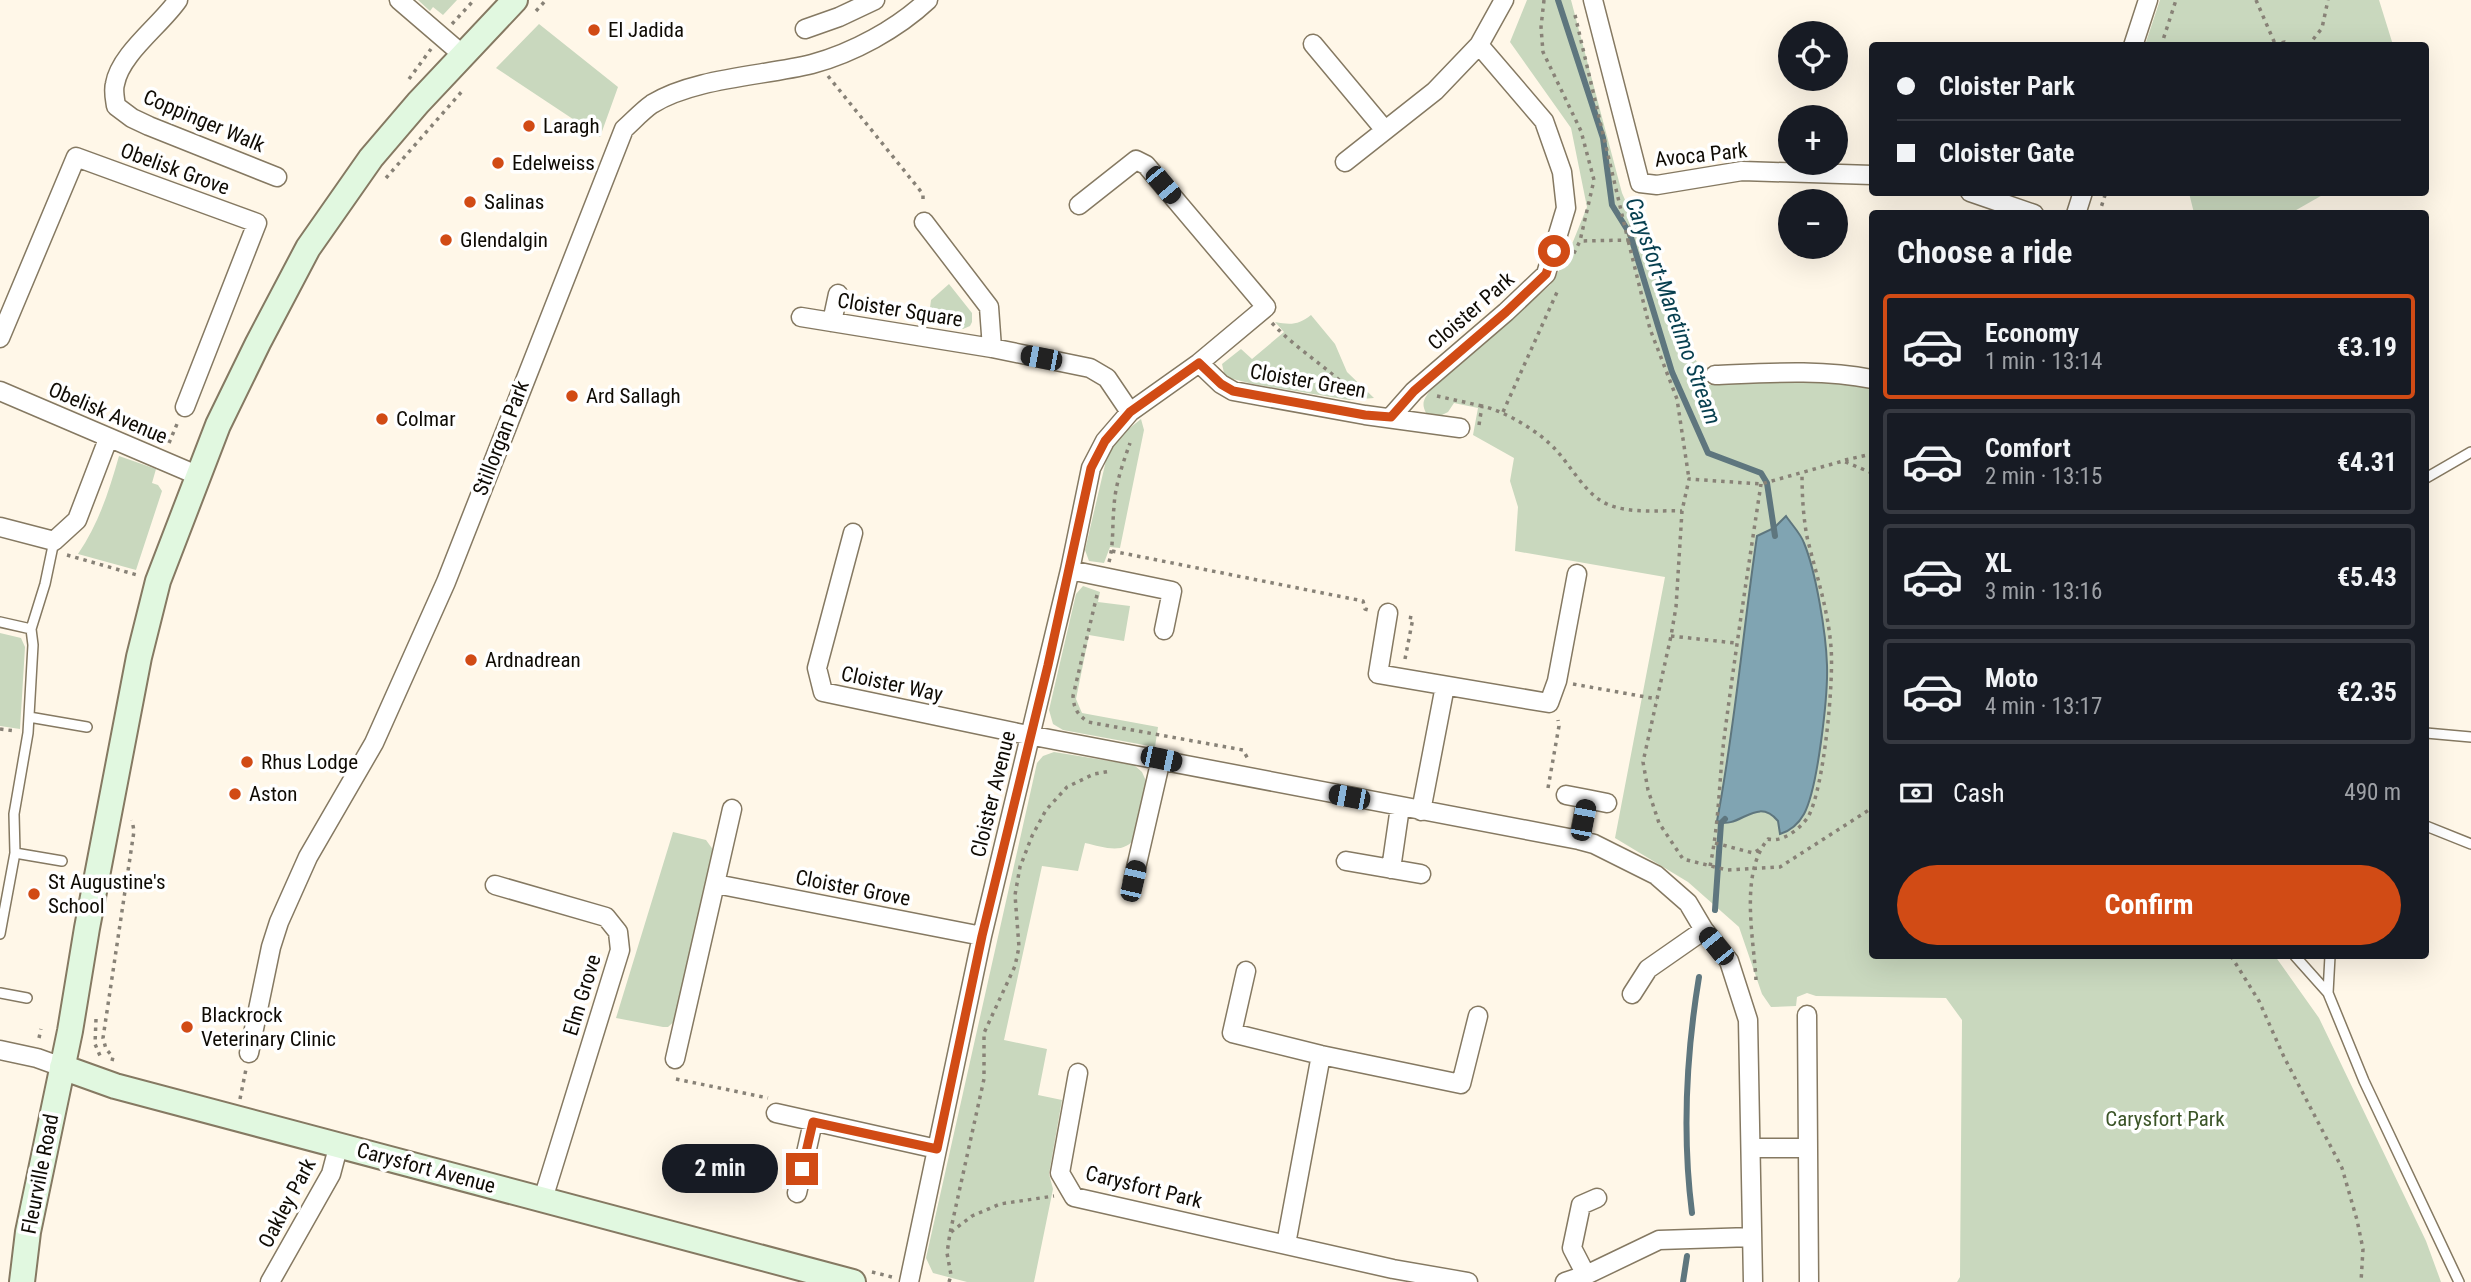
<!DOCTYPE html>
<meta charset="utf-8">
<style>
:root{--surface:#171b24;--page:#242831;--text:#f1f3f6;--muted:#9ea1a6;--line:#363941;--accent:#d14b15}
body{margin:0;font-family:"Roboto Condensed",sans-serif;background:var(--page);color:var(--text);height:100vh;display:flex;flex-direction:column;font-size:26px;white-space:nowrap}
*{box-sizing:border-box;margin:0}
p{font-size:23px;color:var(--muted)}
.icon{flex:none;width:38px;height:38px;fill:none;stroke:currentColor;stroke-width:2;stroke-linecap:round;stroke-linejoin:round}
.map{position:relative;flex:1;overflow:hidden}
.sheet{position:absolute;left:1869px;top:210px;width:560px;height:749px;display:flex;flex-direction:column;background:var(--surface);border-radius:7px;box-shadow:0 7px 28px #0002}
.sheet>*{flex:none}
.guide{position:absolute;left:1869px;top:42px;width:560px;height:154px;border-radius:7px;box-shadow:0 7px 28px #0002;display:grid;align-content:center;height:154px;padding:0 28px;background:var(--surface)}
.controls{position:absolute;left:1778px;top:21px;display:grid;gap:14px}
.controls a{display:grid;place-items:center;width:70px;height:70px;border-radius:50%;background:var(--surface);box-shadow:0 7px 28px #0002;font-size:35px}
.end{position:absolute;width:32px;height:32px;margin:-16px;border:9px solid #d14b15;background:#fff;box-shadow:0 0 0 4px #fff}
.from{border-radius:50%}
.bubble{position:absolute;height:49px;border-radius:24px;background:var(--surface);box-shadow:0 7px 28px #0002;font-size:23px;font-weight:700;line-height:49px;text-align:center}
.car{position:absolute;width:21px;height:42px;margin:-21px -10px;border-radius:9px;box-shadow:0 0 5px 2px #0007;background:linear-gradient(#222 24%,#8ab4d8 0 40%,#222 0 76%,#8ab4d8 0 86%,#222 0)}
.guide b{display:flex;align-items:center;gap:24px;height:66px;font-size:26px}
.guide b+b{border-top:2px solid var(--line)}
.guide i{width:18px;height:18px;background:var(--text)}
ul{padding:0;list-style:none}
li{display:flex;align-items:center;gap:21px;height:105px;margin:0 14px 10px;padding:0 14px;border:4px solid var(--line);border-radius:7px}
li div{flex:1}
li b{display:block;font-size:26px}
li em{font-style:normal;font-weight:700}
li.selected{border-color:var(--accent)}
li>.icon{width:63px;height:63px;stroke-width:1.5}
h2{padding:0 28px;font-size:32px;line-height:84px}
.pay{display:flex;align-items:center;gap:18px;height:77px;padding:0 28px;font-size:26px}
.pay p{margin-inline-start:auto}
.primary-button{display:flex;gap:14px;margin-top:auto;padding:14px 28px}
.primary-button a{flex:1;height:80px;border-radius:42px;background:var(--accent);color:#fff;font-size:28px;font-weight:700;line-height:80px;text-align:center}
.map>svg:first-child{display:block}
.green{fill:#c9d8be}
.water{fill:#80a4b2;stroke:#5e767e;stroke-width:2}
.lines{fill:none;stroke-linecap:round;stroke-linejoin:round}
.stream{stroke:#5e767e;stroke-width:6}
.lane-casing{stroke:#857962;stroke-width:12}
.street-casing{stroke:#857962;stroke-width:21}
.secondary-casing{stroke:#857962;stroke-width:28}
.path{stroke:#888277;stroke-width:3.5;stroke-dasharray:3.5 5;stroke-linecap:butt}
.lane{stroke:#fff;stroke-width:9}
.street{stroke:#fff;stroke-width:18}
.secondary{stroke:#e1f8e0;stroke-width:24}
.route{stroke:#d14b15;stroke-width:9}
.poi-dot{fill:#d14b15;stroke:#fff;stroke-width:2.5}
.labels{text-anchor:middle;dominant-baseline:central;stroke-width:7;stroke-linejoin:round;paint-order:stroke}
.poi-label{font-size:21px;fill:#0f0b04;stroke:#fff;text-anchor:start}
.street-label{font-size:21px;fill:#0f0b04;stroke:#fff}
.park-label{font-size:21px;fill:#3b5427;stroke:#fff}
.water-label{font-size:23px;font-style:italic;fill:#073f4f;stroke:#fff}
</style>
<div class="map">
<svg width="2471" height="1282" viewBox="0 0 2471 1282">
<rect width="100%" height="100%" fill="#fff7e8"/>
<path class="green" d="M418,0H457L443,15L433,7L430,11Z
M1527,0H1571L1622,193L1707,385L1805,381L1872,387V956H2275L2319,1018L2426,1241L2441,1282H1957L1960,1277L1962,1020L1946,998L1816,996L1807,993L1797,997L1796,1006L1771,1007L1762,994L1739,927L1688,882L1615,838L1665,577L1515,551L1518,507L1510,481L1514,458L1473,435L1478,408L1454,403L1448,412L1440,416L1426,413C1421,403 1424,399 1430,391L1550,285L1566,259L1587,207L1571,128L1510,42Z
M2160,0H2379L2393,45H2145Z
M539,24L618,87L600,137L496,68Z
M2189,193V192L2326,193L2291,213H2194Z
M949,284L972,313V322L970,326L963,329L928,323L931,300Z
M1311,315L1335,344L1347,372L1374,398L1349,400L1253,384L1229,378L1224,373L1222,364L1241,349L1252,359L1284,332L1275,322C1290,325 1299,325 1311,315Z
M1141,419L1144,430L1120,548L1110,547L1104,563L1089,561L1085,550L1108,452L1126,431Z
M119,456L156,469L152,483L158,485L162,491L136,570L78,554C99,523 109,491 119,456Z
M1083,586L1100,592L1098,602L1130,606L1124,641L1089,635L1076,699L1082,713L1158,727L1155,747L1063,730L1053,724L1049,710L1076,594Z
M0,633L21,638L25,647L20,729L0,726Z
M1054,752L1134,765L1142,772L1146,781L1136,836C1125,856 1104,847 1085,843L1078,871L1042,866L1004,1040L1047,1049L1038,1095L1062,1100L1049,1174L1053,1189L1034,1282H967L933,1273L926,1258L1037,763L1043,756Z
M673,832L706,840L714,851L677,1019L668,1027H663L616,1018Z"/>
<path class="water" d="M1786,516C1792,525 1801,534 1804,543C1816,572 1826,633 1827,665C1828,695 1818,788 1804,814C1799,823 1790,831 1780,834L1778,821C1756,795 1739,831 1717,821C1735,727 1743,631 1757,536L1774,528Z"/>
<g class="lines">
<path class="stream" d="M1558,0L1603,138L1612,205L1630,234L1672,372L1708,453L1761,473L1767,483L1775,536
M1715,910L1721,823L1725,819
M1692,1213C1682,1134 1686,1056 1699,977
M1683,1282L1687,1256"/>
<defs>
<path id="lane" d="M2426,478L2471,452
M0,622L31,629
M29,717L87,727
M2426,733L2471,737
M2426,826L2471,844
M15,853L62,861
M0,934L15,853L14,814L28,733L33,645L31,629L45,584L54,541
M2295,956L2328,993
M2330,956L2328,993L2364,1081L2459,1282
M0,993L27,998"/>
<path id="street" d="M178,0C161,25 120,54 115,84C113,90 115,99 116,106L132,118L149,126L277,177
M399,0L463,55
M1593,0L1640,183L1657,185L1742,171L1872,175
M805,29L839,17L875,0
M1313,44L1384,129
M2133,46L2148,0
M1345,162L1435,91L1479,45L1504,0
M1970,192L2034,214
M2076,214L2083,192
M924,222L989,307L992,348
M801,317L992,348L1090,368L1107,378L1130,412
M832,322L838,294
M0,338L76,157L257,223L185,407
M1199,363L1221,384L1233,391L1365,415L1460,428
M1715,375C1767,373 1821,369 1872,379
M0,391L199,476
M1391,417L1414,391L1506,312L1546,274L1566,208L1562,172L1544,121L1479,45
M0,527L54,541L77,520L108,439
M853,533L817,668L823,692L1018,733L1579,840L1594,844L1656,875L1688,903L1704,930L1729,961L1748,1020L1753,1282
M1070,570L1172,591L1164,630
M1388,613L1378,674L1549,703L1557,681L1577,574
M1566,795L1587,799
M1421,811L1445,686
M1579,840L1587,799L1607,803
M1346,861L1421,874
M1391,869L1400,807
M1133,881L1161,759
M716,884L982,936
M495,885L606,917L618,932L620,950L543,1199
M1246,971L1232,1033L1321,1055L1461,1084L1478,1016
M1632,994L1648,969L1704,930
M1807,1015L1809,1282
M0,1050L37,1058L62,1067
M249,1053L271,947L279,922L308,857L374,743L446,582L624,129C633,121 642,111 652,104C694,78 763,76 812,64C853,53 897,29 928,0
M675,1059L732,809
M1078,1073L1060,1173L1074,1197L1393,1269L1468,1282
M776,1113L937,1149
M1752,1148H1808
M797,1193L813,1122
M1286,1244L1321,1055
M1586,1275L1659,1240L1752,1237
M270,1282L331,1174L339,1144
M909,1282L982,936L1070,570L1091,468L1105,441L1130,412L1199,363L1266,307L1146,165L1136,160L1079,205
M1565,1282L1586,1275L1572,1248L1581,1205L1597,1198"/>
<path id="secondary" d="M62,1067L115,1086L853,1282
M22,1282L28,1232L70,1031L87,928L139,657L158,581L218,425L258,343L308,248L371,158L418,103L515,0"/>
</defs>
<use href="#lane" class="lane-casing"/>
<use href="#street" class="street-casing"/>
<use href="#secondary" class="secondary-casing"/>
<path class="path" d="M1544,0L1541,27L1543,52L1581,131L1594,180L1580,241L1572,257
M2256,0L2276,46
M536,11L546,0
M1575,15L1628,240L1581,241
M452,24L474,0
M2161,46L2176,0
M2265,46L2285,42L2297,46
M2308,46L2322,28L2328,0
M828,76L923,194V203
M409,79L431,49
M386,178L464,89
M1637,200L1628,240L1650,329L1677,399L1689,479
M2099,214L2106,192
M1272,323C1297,350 1329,368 1354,394
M1437,396L1482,406
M1503,412L1558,290
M1479,425L1482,406C1505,411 1540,432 1556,450C1571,466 1586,495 1607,504C1629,514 1659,510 1682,511
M169,443L177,424
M1845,460L1872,454
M1872,473L1843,461L1761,484L1689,479L1682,511L1676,607L1671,636L1643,762L1648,790L1659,823L1683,859L1727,870L1780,867L1872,808
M1112,551L1363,601L1365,609L1372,611
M67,555L137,575
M1109,562C1114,543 1112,525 1114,507C1115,485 1123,463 1130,443
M1097,595L1073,696C1074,709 1077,714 1088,722L1243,750L1248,759
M1671,636L1735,643
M1405,659L1413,618L1407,617
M1573,684L1657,699
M0,729L15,731
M1548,788L1559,726L1558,720
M1715,843L1753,853L1760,849
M1710,866C1719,824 1719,781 1724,739C1735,654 1748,569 1761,484
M2231,956L2259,1001L2284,1057L2342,1168L2357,1220L2363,1249L2361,1282
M1756,980C1754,939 1739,874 1768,839C1782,843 1800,829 1808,817C1824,789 1834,681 1831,647C1828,609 1816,574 1807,537C1803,515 1802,494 1802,472
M96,1019L95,1044L101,1058
M39,1038L41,1029
M112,1061L113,1057L106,1049L103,1038L134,831L132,820
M676,1079L768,1098
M240,1099L246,1069
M951,1232L972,1216L1000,1204L1054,1196
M872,1272L892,1277
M949,1282L951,1275L947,1253L950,1233L984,1079V1033L1015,966L1019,947L1015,895L1020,867L1032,836L1046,810L1067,787L1094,774L1111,771"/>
<use href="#lane" class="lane"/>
<use href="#street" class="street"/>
<use href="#secondary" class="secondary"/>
</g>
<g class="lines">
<path class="route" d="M802,1169L813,1122L937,1149L982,936L1048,665L1091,468L1105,441L1130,412L1199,363L1221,384L1233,391L1365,415L1391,417L1414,391L1506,312L1546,274L1554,251"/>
</g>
<g class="poi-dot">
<circle cx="594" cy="30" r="7"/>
<circle cx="529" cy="126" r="7"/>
<circle cx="498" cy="163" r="7"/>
<circle cx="470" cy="202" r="7"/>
<circle cx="446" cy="240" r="7"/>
<circle cx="572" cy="396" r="7"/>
<circle cx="382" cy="419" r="7"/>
<circle cx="471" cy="660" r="7"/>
<circle cx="247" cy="762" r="7"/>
<circle cx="235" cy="794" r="7"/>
<circle cx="34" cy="894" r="7"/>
<circle cx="187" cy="1027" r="7"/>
</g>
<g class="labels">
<g class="poi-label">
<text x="608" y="30">El Jadida</text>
<text x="543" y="126">Laragh</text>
<text x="512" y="163">Edelweiss</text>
<text x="484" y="202">Salinas</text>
<text x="460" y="240">Glendalgin</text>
<text x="586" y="396">Ard Sallagh</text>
<text x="396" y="419">Colmar</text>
<text x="485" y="660">Ardnadrean</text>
<text x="261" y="762">Rhus Lodge</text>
<text x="249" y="794">Aston</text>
<text x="48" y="882">St Augustine's<tspan x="48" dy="24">School</tspan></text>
<text x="201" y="1015">Blackrock<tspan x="201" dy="24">Veterinary Clinic</tspan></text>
</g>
<g class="street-label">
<text transform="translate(204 121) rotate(23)">Coppinger Walk</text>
<text transform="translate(1701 155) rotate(-6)">Avoca Park</text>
<text transform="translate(175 169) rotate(20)">Obelisk Grove</text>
<text transform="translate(900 310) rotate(9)">Cloister Square</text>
<text transform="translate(1471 311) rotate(-41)">Cloister Park</text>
<text transform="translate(1308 381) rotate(10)">Cloister Green</text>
<text transform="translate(108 413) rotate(23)">Obelisk Avenue</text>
<text transform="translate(501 438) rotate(-69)">Stillorgan Park</text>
<text transform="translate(892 684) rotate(12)">Cloister Way</text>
<text transform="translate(993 794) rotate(-76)">Cloister Avenue</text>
<text transform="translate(853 888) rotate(11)">Cloister Grove</text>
<text transform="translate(582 995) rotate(-73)">Elm Grove</text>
<text transform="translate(426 1168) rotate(15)">Carysfort Avenue</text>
<text transform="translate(40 1174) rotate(-79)">Fleurville Road</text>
<text transform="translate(1144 1187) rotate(14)">Carysfort Park</text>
<text transform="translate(287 1203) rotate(-62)">Oakley Park</text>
</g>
<g class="park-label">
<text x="2165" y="1119">Carysfort Park</text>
</g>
<g class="water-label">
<text transform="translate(1673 311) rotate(70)">Carysfort-Maretimo Stream</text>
</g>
</g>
</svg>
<div class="controls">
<a><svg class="icon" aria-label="locate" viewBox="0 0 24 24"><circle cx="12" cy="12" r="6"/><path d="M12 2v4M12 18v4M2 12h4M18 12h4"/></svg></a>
<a>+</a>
<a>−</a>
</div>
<i class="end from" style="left:1554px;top:251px"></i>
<i class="end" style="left:802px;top:1169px"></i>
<div class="bubble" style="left:662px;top:1144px;width:116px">2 min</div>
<i class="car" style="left:1163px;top:185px;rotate:140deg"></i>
<i class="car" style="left:1041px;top:358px;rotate:281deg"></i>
<i class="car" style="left:1161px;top:759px;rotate:102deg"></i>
<i class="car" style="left:1349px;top:797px;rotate:281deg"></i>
<i class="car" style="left:1583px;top:820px;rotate:11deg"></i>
<i class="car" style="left:1133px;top:881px;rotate:13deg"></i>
<i class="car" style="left:1716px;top:946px;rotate:321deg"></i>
<div class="guide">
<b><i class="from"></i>Cloister Park</b>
<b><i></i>Cloister Gate</b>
</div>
<section class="sheet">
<h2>Choose a ride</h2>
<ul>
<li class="selected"><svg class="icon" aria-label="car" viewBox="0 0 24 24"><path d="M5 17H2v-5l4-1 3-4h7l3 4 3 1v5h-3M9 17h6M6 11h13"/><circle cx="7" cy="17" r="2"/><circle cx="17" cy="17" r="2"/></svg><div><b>Economy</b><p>1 min · 13:14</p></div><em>€3.19</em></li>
<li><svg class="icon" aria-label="car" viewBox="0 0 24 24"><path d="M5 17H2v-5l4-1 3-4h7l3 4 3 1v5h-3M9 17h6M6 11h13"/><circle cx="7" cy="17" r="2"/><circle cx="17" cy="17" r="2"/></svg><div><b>Comfort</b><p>2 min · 13:15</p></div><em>€4.31</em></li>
<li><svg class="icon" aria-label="car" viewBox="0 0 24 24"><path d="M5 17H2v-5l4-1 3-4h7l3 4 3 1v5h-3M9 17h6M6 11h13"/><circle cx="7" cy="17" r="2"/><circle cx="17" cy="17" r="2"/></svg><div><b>XL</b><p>3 min · 13:16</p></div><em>€5.43</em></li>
<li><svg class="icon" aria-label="car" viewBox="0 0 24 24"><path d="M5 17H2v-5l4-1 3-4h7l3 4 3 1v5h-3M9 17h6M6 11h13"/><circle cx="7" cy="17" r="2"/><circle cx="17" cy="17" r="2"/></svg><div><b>Moto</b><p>4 min · 13:17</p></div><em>€2.35</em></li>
</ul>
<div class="pay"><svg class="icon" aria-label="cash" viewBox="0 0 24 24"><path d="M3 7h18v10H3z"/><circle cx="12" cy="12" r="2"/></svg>Cash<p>490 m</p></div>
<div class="primary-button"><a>Confirm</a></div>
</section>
</div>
